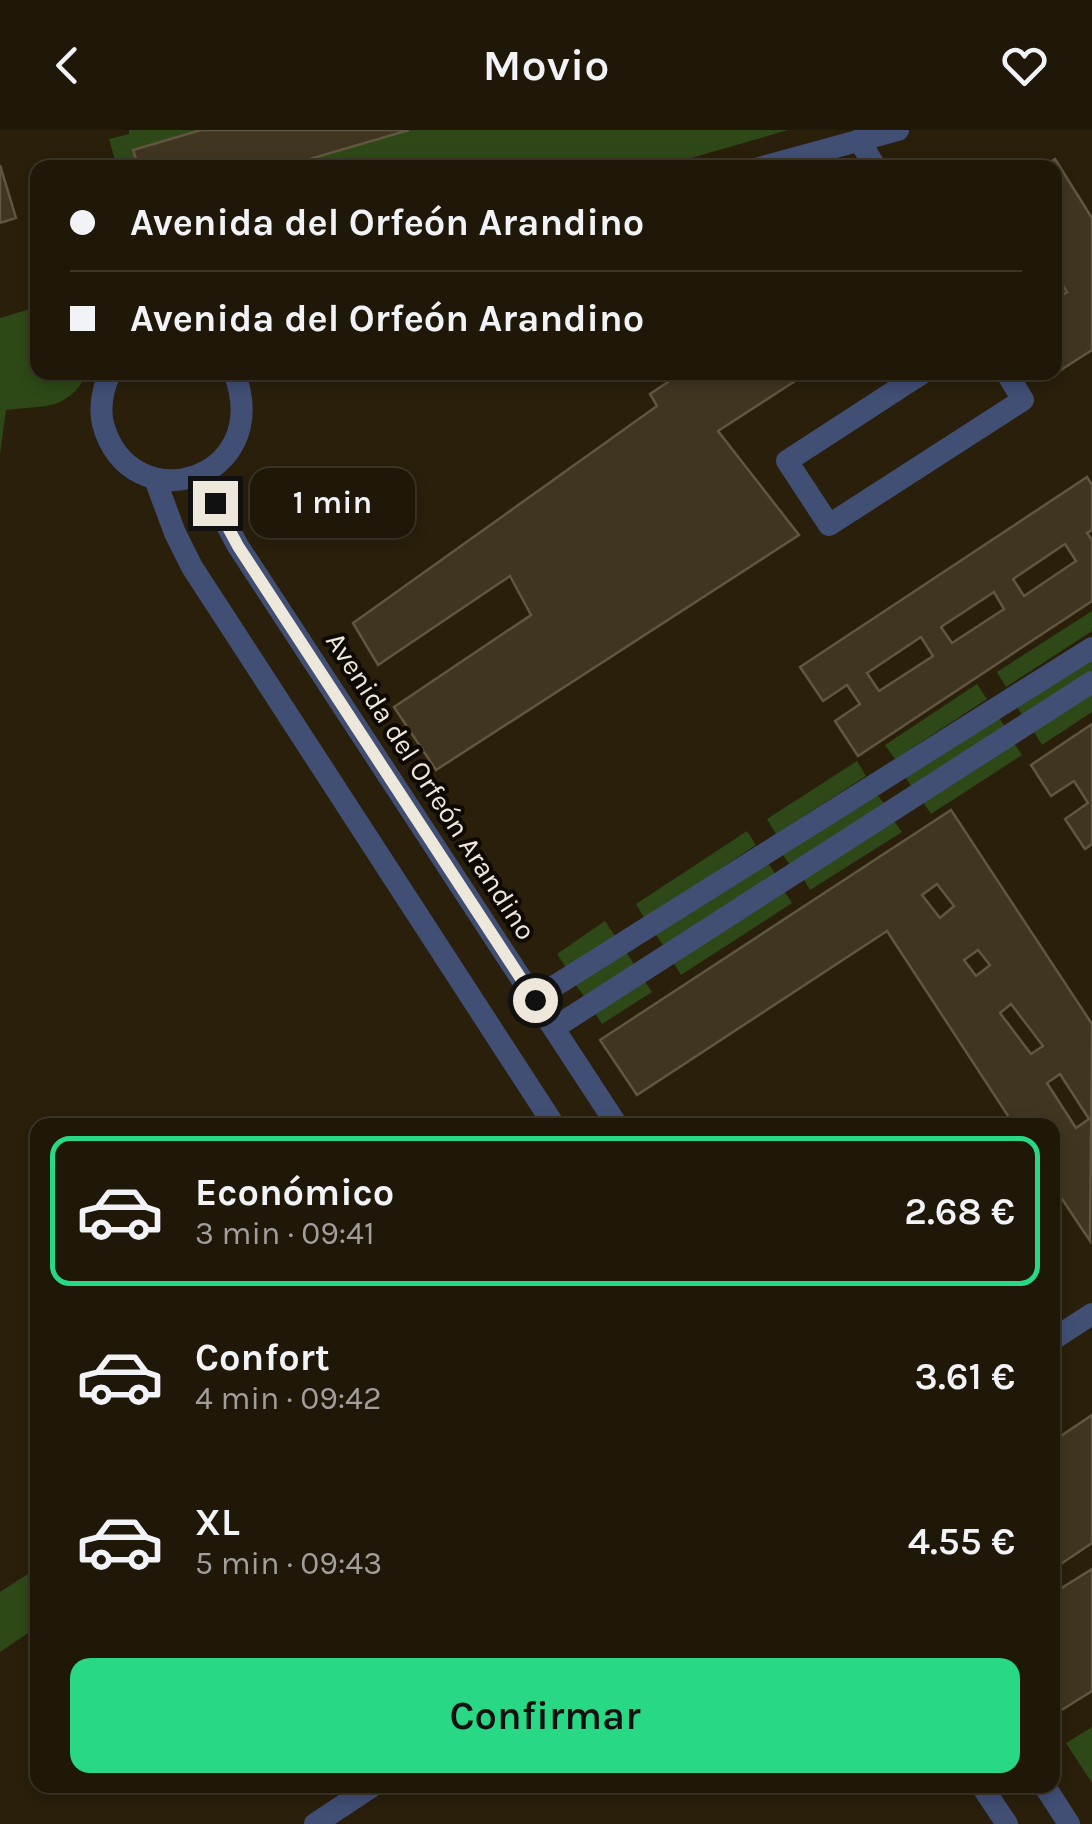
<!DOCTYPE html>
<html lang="es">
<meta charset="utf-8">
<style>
:root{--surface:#1f1708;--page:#2c2416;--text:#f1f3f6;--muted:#a19f9c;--line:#3c3629;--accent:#28d885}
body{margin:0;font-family:Karla,sans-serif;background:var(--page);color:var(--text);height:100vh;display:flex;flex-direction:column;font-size:38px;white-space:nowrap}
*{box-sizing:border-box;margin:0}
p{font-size:32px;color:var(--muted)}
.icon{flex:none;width:55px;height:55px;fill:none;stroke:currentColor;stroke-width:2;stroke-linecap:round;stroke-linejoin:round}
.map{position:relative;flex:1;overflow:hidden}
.drawer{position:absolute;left:30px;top:988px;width:1030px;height:675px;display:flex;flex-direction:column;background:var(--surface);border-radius:20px;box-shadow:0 5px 15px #0003,0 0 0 2px var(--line)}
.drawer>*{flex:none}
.guide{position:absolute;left:30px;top:30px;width:1032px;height:220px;border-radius:20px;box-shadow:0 5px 15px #0003,0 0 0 2px var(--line);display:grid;align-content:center;height:220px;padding:0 40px;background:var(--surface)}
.end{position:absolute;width:45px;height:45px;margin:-22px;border:12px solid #eee7db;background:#111;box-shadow:0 0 0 5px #111}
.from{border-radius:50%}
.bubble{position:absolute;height:70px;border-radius:20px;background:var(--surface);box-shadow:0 5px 15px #0003,0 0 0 2px var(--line);font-size:32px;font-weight:600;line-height:70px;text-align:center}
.guide b{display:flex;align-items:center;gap:35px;height:95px;font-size:38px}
.guide b+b{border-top:2px solid var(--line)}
.guide i{width:25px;height:25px;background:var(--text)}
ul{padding:18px 0 0;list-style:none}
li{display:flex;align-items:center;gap:30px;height:150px;margin:0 20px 15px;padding:0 20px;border:5px solid transparent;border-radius:20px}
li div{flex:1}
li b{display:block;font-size:38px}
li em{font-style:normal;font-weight:600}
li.current{border-color:var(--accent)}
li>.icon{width:90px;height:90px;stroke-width:1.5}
.action{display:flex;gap:20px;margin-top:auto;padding:20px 40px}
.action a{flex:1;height:115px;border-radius:20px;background:var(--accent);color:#111;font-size:40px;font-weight:600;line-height:115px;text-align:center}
header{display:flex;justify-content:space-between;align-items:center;height:130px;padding:0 40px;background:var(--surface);font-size:45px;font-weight:600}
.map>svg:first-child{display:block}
.green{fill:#2e4917}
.building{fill:#403520;stroke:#615640;stroke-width:2.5;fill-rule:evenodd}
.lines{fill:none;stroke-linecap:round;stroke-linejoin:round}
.street{stroke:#414f75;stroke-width:22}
.route{stroke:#eee7db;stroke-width:12}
.labels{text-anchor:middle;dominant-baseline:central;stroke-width:8;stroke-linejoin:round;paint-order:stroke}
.street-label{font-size:28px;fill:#eee7db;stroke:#0e0a03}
</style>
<header><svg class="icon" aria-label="back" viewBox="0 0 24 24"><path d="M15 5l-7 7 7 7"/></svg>Movio<svg class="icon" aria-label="heart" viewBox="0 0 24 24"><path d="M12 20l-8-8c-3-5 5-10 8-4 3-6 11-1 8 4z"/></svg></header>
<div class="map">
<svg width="1092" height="1694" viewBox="0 0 1092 1694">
<rect width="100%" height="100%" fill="#291f0b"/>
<path class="green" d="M129,0H201L134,19L139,37H117L109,9L129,4Z
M409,0H788L660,37L279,38Z
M37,177L38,242L88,243C66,282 45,275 6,280L0,324V188Z
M1092,481V501L1006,557L997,542Z
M1092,520V543L1024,588L1013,571Z
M977,554L987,569L895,629L885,615Z
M1092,564V582L1042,615L1034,602Z
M995,582L1006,598L913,659L903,643Z
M1014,613L1022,625L931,684L923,672Z
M857,631L866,646L776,704L767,689Z
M874,660L885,675L792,738L781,722Z
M894,691L902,702L810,760L803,748Z
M747,701L756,715L645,789L636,774Z
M766,730L776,745L665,818L655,803Z
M784,761L792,773L681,845L673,832Z
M605,791L615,806L567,839L557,824Z
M625,820L635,836L586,869L575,854Z
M644,850L652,862L602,894L595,883Z
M37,1438V1497L0,1522V1462Z
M1092,1597V1653L1066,1613Z"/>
<path class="building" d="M201,0H409L279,38H139L133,20Z
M1055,29L1092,88V220L1045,250L1040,242H1055V169L1067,162L1055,143V38H1042Z
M0,35L16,88L0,93Z
M683,242H809L718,301L799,405L436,640L394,577L531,485L510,446L378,535L353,493L657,276L650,264Z
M1087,347L1092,355V400L1087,403L1092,410V471L858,626L835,591L860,574L847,555L823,571L800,537ZM1065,414L1076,431L1024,466L1013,449ZM994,462L1004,479L952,513L941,497ZM921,507L933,526L879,561L867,543Z
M1092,594V714L1085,719L1065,689L1088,673L1074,651L1051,666L1031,635Z
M951,680L1092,894L1090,1111L1052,1054V995H1014L887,801L637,965L600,910ZM937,754L954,776L940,788L922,765ZM978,820L990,835L976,846L964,830ZM1011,874L1043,916L1031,924L1000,883ZM1060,944L1089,989L1076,998L1047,953Z
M1092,1285V1413L1052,1440V1312Z
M1092,1439V1561L1052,1586V1464Z"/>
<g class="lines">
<path class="street" d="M859,10L876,38
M759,38L898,0
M111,242C103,256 99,278 103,294C130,393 276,352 234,242
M924,242L787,331L829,395L1023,270L1006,242
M204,344L215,373L238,416L617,995
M155,349L175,403L192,437L554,995
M534,869L1092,518
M554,898L1092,552
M1052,1210L1092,1184
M981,1655L1007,1694
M1044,1655L1069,1694
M315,1694L374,1655"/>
</g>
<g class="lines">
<path class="route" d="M215,373L238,416L535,870"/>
</g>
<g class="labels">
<g class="street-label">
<text transform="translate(431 656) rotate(57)">Avenida del Orfeón Arandino</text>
</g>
</g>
</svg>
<i class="end from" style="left:535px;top:870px"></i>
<i class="end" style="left:215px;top:373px"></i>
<div class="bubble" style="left:250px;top:338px;width:165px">1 min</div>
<div class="guide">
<b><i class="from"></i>Avenida del Orfeón Arandino</b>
<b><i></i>Avenida del Orfeón Arandino</b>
</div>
<section class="drawer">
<ul>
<li class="current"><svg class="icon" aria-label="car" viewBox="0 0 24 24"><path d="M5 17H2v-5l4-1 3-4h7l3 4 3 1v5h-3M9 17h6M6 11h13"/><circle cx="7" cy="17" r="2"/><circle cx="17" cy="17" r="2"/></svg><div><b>Económico</b><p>3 min · 09:41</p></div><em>2.68 €</em></li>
<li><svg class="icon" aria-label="car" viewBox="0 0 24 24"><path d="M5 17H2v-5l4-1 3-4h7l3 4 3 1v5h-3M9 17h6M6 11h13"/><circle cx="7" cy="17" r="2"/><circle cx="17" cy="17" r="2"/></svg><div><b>Confort</b><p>4 min · 09:42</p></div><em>3.61 €</em></li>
<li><svg class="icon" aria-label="car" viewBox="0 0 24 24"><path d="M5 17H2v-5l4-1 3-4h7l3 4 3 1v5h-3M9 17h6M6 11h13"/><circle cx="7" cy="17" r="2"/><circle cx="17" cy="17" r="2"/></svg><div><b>XL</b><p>5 min · 09:43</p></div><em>4.55 €</em></li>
</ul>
<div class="action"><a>Confirmar</a></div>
</section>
</div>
